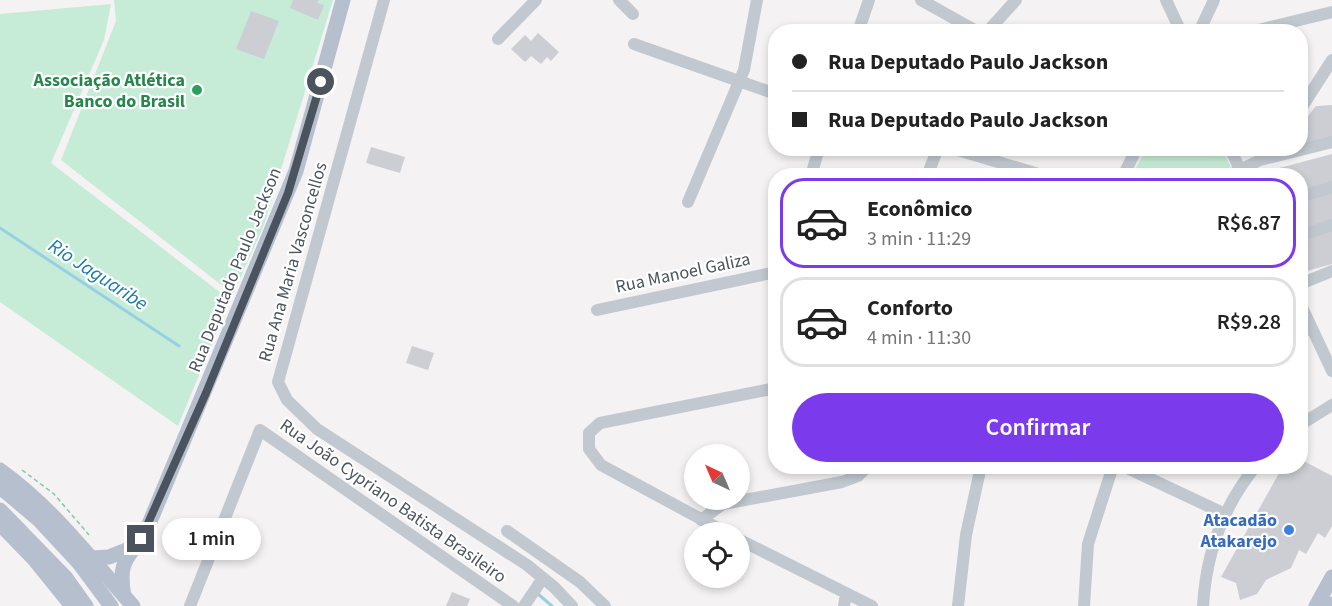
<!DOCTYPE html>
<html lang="pt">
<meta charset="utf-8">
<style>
:root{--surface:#fff;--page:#f2f2f2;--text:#222;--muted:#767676;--line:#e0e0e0;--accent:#7c3aed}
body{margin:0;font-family:"Source Sans 3",sans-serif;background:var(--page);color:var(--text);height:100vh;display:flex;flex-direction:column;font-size:22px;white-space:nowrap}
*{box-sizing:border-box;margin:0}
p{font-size:20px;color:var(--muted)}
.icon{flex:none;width:33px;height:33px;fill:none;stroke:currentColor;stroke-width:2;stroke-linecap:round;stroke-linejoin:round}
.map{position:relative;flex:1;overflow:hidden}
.sheet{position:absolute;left:768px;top:168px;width:540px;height:306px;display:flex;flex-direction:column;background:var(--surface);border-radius:24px;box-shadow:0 3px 9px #0003}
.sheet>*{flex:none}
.hud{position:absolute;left:768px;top:24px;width:540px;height:132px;border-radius:24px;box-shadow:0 3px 9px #0003;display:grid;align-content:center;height:132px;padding:0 24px;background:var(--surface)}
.needle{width:39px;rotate:316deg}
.tools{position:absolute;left:684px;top:444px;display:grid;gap:12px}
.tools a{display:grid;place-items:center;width:66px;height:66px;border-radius:50%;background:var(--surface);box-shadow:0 3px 9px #0003;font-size:30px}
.end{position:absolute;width:27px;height:27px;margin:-14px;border:8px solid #4b545e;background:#fff;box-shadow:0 0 0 3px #fff}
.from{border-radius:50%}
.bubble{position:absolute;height:42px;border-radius:21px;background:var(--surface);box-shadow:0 3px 9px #0003;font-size:20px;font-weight:600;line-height:42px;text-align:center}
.hud b{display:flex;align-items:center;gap:21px;height:57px;font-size:22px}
.hud b+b{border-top:2px solid var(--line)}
.hud i{width:15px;height:15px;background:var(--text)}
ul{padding:10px 0 0;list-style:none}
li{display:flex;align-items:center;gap:18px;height:90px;margin:0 12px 9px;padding:0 12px;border:3px solid var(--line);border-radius:24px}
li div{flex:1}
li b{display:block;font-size:22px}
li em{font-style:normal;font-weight:600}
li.selected{border-color:var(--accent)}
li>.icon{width:54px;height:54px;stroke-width:1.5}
.cta{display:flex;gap:12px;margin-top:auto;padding:12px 24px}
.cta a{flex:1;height:69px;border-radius:36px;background:var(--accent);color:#fff;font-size:24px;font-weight:600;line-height:69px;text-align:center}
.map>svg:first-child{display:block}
.green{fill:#c6ecd7}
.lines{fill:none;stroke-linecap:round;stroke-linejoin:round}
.stream{stroke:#97cfe4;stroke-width:3}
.building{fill:#ccced4}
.path{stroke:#81c7a9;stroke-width:1.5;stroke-dasharray:4.5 3;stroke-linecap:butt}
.minor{stroke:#c1c8cf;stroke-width:12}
.major{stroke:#b5bfcd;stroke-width:15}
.major-bridge{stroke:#b5bfcd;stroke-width:15}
.route{stroke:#4b545e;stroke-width:8}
.leisure-dot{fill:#2e9e5b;stroke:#fff;stroke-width:2}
.shop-dot{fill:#3f7fe0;stroke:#fff;stroke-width:2}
.labels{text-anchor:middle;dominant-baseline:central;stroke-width:4.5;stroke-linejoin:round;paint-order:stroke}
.leisure-label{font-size:18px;font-weight:bold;fill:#27864d;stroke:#fff;text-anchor:end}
.street-label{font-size:18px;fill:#4b545e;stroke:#fff}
.shop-label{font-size:18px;font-weight:bold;fill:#366cbe;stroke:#fff;text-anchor:end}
.water-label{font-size:20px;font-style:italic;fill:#1b7ca1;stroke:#fff}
</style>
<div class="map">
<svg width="1332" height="606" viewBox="0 0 1332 606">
<rect width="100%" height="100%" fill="#f4f2f2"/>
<path class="green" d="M114,0H333L264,225L233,294L61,160L116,21Z
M111,4L104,40L51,163L230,300L178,426L0,302V14Z
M1146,149H1222L1231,167L1215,175H1132Z"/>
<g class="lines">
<path class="stream" d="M0,228L179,346
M538,594L552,606"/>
</g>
<path class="building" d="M293,0H319L317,3L324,5L318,20L290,8Z
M251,11L279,21L264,59L236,49Z
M538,33L559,52L551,61L547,57L541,64L531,56L525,62L511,49L525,35L531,41Z
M1332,105V138L1300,147V126L1316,106Z
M371,147L405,157L400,173L366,163Z
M1332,154V264L1300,273V176H1262L1261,173Z
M412,346L434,353L428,370L406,363Z
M1300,459L1332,476V526L1325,538L1318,533L1306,554L1299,550L1291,568L1266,580L1257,594L1240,600L1236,583L1221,577L1283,466H1300Z
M452,592L470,599L467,606H446Z"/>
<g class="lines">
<path class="path" d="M22,470L54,494L89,535"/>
<path class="minor" d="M384,0L278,382L287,400L317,429L527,565L554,587L572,606
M619,0L633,14
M921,0L978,32
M1166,0L1181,32
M858,32L869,0
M987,32L1016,0
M1199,32L1214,0
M1250,32L1332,12
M498,39L536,0
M634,44L776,94
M1300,110L1332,60
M951,148L1045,176
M1230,148L1242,174
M811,176L819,148
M927,176L938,148
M1123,176L1137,148
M1228,176L1260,160L1332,142
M1300,197L1332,187
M688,202L744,70L757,0
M1303,235L1332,225
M1300,284L1332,271
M1300,303L1332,371
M597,310L776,272
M1300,425L1332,405
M1123,466L1225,514
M701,520L723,504L842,482L858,476L868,466
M507,531L580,582L605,606
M725,532L601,465L589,449V433L600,423L776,388
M740,540L872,606
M190,606L260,430L513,606
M524,606L543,578
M844,606L846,594
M958,606L966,535L981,466
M1084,606L1088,544L1113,466
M1203,606C1206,555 1223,506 1256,466"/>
<path class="major" d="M0,470C53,508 90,558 133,606
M0,487L38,519L79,563
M0,510L66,578
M0,524L34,559L72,606
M92,558L109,557L134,547
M124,596C116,553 134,558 149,524L296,171L343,0
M1316,606L1332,577
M1331,606L1332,604"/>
<path class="major-bridge" d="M79,563L111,606
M66,578L86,606"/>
</g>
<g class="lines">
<path class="route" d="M141,539L206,393L288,193L321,82"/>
</g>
<circle class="leisure-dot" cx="197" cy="90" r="6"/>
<circle class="shop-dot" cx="1289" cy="530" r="6"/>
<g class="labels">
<g class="leisure-label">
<text x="185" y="80">Associação Atlética<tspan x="185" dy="21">Banco do Brasil</tspan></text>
</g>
<g class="street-label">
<text transform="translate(293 262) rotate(-74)">Rua Ana Maria Vasconcellos</text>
<text transform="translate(235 270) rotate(-68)">Rua Deputado Paulo Jackson</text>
<text transform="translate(683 273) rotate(-12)">Rua Manoel Galiza</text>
<text transform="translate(393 501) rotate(35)">Rua João Cypriano Batista Brasileiro</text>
</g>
<g class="shop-label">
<text x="1277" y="520">Atacadão<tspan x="1277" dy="21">Atakarejo</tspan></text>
</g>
<g class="water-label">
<text transform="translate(98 275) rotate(33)">Rio Jaguaribe</text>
</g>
</g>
</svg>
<div class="tools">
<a><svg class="needle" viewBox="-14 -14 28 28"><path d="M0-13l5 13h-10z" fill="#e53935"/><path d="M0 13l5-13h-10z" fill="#767676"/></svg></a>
<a><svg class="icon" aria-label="locate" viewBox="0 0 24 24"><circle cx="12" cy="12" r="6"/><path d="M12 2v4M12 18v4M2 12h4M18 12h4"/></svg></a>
</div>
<i class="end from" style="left:321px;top:82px"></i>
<i class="end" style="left:141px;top:539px"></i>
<div class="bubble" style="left:162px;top:518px;width:99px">1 min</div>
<div class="hud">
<b><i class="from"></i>Rua Deputado Paulo Jackson</b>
<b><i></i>Rua Deputado Paulo Jackson</b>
</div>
<section class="sheet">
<ul>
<li class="selected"><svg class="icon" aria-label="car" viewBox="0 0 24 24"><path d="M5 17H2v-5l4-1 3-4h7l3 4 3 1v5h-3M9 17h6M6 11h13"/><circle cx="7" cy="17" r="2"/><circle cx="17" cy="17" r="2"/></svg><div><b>Econômico</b><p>3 min · 11:29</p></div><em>R$6.87</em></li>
<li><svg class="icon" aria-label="car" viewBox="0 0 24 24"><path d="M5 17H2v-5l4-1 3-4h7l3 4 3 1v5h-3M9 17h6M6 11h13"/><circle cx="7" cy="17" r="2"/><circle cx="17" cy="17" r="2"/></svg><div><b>Conforto</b><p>4 min · 11:30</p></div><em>R$9.28</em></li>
</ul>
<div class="cta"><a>Confirmar</a></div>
</section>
</div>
